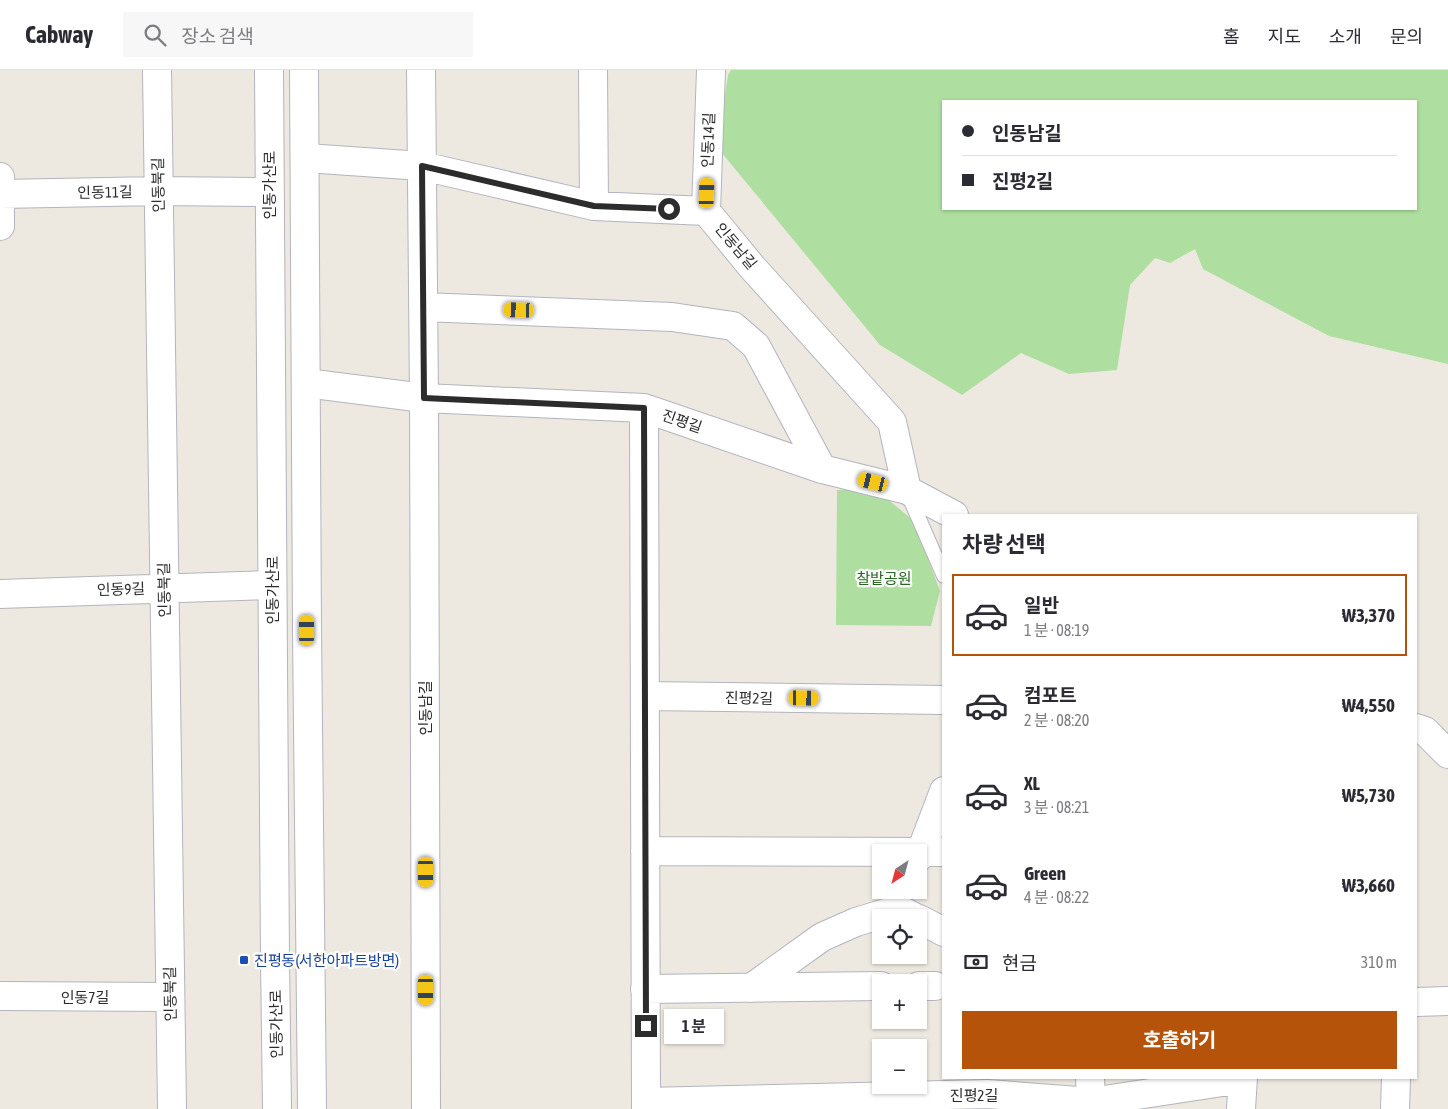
<!DOCTYPE html>
<html lang="ko">
<meta charset="utf-8">
<style>
:root{--surface:#fff;--page:#f7f7f7;--text:#2b2b33;--muted:#7c7c81;--line:#e1e1e2;--accent:#b45309}
body{margin:0;font-family:"Asap Condensed","Noto Sans KR",sans-serif;background:var(--page);color:var(--text);height:100vh;display:flex;flex-direction:column;font-size:19px;white-space:nowrap}
*{box-sizing:border-box;margin:0}
p{font-size:16px;color:var(--muted)}
.icon{flex:none;width:28px;height:28px;fill:none;stroke:currentColor;stroke-width:2;stroke-linecap:round;stroke-linejoin:round}
.map{position:relative;flex:1;overflow:hidden}
.details{position:absolute;left:942px;top:444px;width:475px;height:565px;display:flex;flex-direction:column;background:var(--surface);border-radius:0px;box-shadow:0 1px 4px #0004}
.details>*{flex:none}
.hud{position:absolute;left:942px;top:30px;width:475px;height:110px;border-radius:0px;box-shadow:0 1px 4px #0004;display:grid;align-content:center;height:110px;padding:0 20px;background:var(--surface)}
.needle{width:32px;rotate:216deg}
.fabs{position:absolute;left:872px;top:774px;display:grid;gap:10px}
.fabs a{display:grid;place-items:center;width:55px;height:55px;border-radius:0px;background:var(--surface);box-shadow:0 1px 4px #0004;font-size:25px}
.end{position:absolute;width:22px;height:22px;margin:-11px;border:6px solid #2c2c2c;background:#fff;box-shadow:0 0 0 2px #fff}
.from{border-radius:50%}
.bubble{position:absolute;height:35px;border-radius:0px;background:var(--surface);box-shadow:0 1px 4px #0004;font-size:16px;font-weight:700;line-height:35px;text-align:center}
.car{position:absolute;width:15px;height:30px;margin:-15px -8px;border-radius:6px;box-shadow:0 0 4px 1px #0007;background:linear-gradient(#f5c518 24%,#345 0 40%,#f5c518 0 76%,#345 0 86%,#f5c518 0)}
.hud b{display:flex;align-items:center;gap:18px;height:48px;font-size:19px}
.hud b+b{border-top:1px solid var(--line)}
.hud i{width:12px;height:12px;background:var(--text)}
ul{padding:0;list-style:none}
li{display:flex;align-items:center;gap:15px;height:82px;margin:0 10px 8px;padding:0 10px;border:2px solid transparent;border-radius:0px}
li div{flex:1}
li b{display:block;font-size:19px}
li em{font-style:normal;font-weight:700}
li.current{border-color:var(--accent)}
li>.icon{width:45px;height:45px;stroke-width:1.5}
h2{padding:0 20px;font-size:22px;line-height:60px}
.pay{display:flex;align-items:center;gap:12px;height:55px;padding:0 20px;font-size:19px}
.pay p{margin-inline-start:auto}
.button{display:flex;gap:10px;margin-top:auto;padding:10px 20px}
.button a{flex:1;height:58px;border-radius:0px;background:var(--accent);color:#fff;font-size:20px;font-weight:700;line-height:58px;text-align:center}
header{display:flex;align-items:center;gap:30px;box-sizing:border-box;height:70px;padding:0 25px;background:var(--surface);border-bottom:1px solid var(--line)}
header strong{font-size:24px}
nav{display:flex;gap:28px;margin-inline-start:auto;font-size:18px}
.search{width:350px;height:45px;background:var(--page);display:flex;align-items:center;gap:12px;box-sizing:border-box;padding:0 18px;border-radius:0px;color:var(--muted);font-size:19px}
.map>svg:first-child{display:block}
.green{fill:#afdfa0;fill-rule:evenodd}
.lines{fill:none;stroke-linecap:round;stroke-linejoin:round}
.lane-casing{stroke:#b3b4bf;stroke-width:16}
.street-casing{stroke:#b3b4bf;stroke-width:30}
.secondary-casing{stroke:#b3b4bf;stroke-width:30}
.lane{stroke:#fff;stroke-width:14}
.street{stroke:#fff;stroke-width:28}
.secondary{stroke:#fff;stroke-width:28}
.route{stroke:#2c2c2c;stroke-width:6}
.transit-dot{fill:#1a4fb4;stroke:#fff;stroke-width:2}
.labels{text-anchor:middle;dominant-baseline:central;stroke-width:4.5;stroke-linejoin:round;paint-order:stroke}
.street-label{font-size:15px;fill:#2c2c2c;stroke:#fff}
.park-label{font-size:15px;fill:#276620;stroke:#fff}
.transit-label{font-size:15px;fill:#164399;stroke:#fff;text-anchor:start}
</style>
<header>
<strong>Cabway</strong>
<div class="search"><svg class="icon" aria-label="search" viewBox="0 0 24 24"><circle cx="10" cy="10" r="6"/><path d="M15 15l6 6"/></svg>장소 검색</div>
<nav><a>홈</a><a>지도</a><a>소개</a><a>문의</a></nav>
</header>
<div class="map">
<svg width="1448" height="1039" viewBox="0 0 1448 1039">
<rect width="100%" height="100%" fill="#ede9e0"/>
<path class="green" d="M731,0H1448V294L1329,266L1203,199L1195,179L1170,193L1155,188L1130,215L1117,300L1069,304L1021,283L962,325L880,275L717,77L728,5ZM944,31H1416V139H944Z
M874,418L914,451L940,521L931,556L836,555L837,420Z"/>
<g class="lines">
<defs>
<path id="lane" d="M908,424L944,506"/>
<path id="street" d="M157,0L172,1039
M421,0L424,328L426,1039
M593,0L594,136
M306,88L422,96L594,136L706,141L752,197L892,352L907,420
M0,124L159,121L269,122
M706,141L711,0
M0,156V107
M423,237L672,247L733,256L756,276L822,399
M306,313L424,328L644,338L822,399L907,420L954,445
M644,338L646,1039
M0,524L272,515
M645,626L944,630
M1416,658L1425,661L1448,684
M645,781L944,782
M919,787L944,721
M919,849L944,862
M919,916H935
M751,918L822,867L856,852L899,839L916,848
M645,919L881,916
M0,926L170,927
M1416,932L1448,931
M1090,1008L1091,1032
M646,1032L988,1024L1091,1032L1242,1009
M1241,1039L1243,1008
M1395,1039L1396,1008"/>
<path id="secondary" d="M269,0L275,889L277,1039
M304,0L307,560L312,1039"/>
</defs>
<use href="#lane" class="lane-casing"/>
<use href="#street" class="street-casing"/>
<use href="#secondary" class="secondary-casing"/>
<use href="#lane" class="lane"/>
<use href="#street" class="street"/>
<use href="#secondary" class="secondary"/>
</g>
<g class="lines">
<path class="route" d="M646,956L644,338L424,328L422,96L594,136L669,139"/>
</g>
<rect class="transit-dot" x="239" y="885" width="10" height="10" rx="2.5"/>
<g class="labels">
<g class="street-label">
<text transform="translate(708 70) rotate(-88)">인동14길</text>
<text transform="translate(158 115) rotate(-91)">인동북길</text>
<text transform="translate(269 115) rotate(-90)">인동가산로</text>
<text transform="translate(105 122) rotate(-1)">인동11길</text>
<text transform="translate(736 176) rotate(50)">인동남길</text>
<text transform="translate(682 351) rotate(19)">진평길</text>
<text transform="translate(121 519) rotate(-2)">인동9길</text>
<text transform="translate(164 520) rotate(-91)">인동북길</text>
<text transform="translate(272 520) rotate(-90)">인동가산로</text>
<text transform="translate(749 628) rotate(1)">진평2길</text>
<text transform="translate(425 638) rotate(-90)">인동남길</text>
<text transform="translate(170 924) rotate(-91)">인동북길</text>
<text x="85" y="927">인동7길</text>
<text transform="translate(276 954) rotate(-91)">인동가산로</text>
<text x="974" y="1025">진평2길</text>
</g>
<g class="park-label">
<text x="884" y="508">찰밭공원</text>
</g>
<g class="transit-label">
<text x="254" y="890">진평동(서한아파트방면)</text>
</g>
</g>
</svg>
<div class="fabs">
<a><svg class="needle" viewBox="-14 -14 28 28"><path d="M0-13l5 13h-10z" fill="#e53935"/><path d="M0 13l5-13h-10z" fill="#7c7c81"/></svg></a>
<a><svg class="icon" aria-label="locate" viewBox="0 0 24 24"><circle cx="12" cy="12" r="6"/><path d="M12 2v4M12 18v4M2 12h4M18 12h4"/></svg></a>
<a>+</a>
<a>−</a>
</div>
<i class="end from" style="left:669px;top:139px"></i>
<i class="end" style="left:646px;top:956px"></i>
<div class="bubble" style="left:664px;top:939px;width:60px">1 분</div>
<i class="car" style="left:707px;top:123px;rotate:2deg"></i>
<i class="car" style="left:519px;top:240px;rotate:272deg"></i>
<i class="car" style="left:873px;top:412px;rotate:284deg"></i>
<i class="car" style="left:307px;top:560px;rotate:0deg"></i>
<i class="car" style="left:804px;top:628px;rotate:91deg"></i>
<i class="car" style="left:426px;top:802px;rotate:180deg"></i>
<i class="car" style="left:426px;top:920px;rotate:180deg"></i>
<div class="hud">
<b><i class="from"></i>인동남길</b>
<b><i></i>진평2길</b>
</div>
<section class="details">
<h2>차량 선택</h2>
<ul>
<li class="current"><svg class="icon" aria-label="car" viewBox="0 0 24 24"><path d="M5 17H2v-5l4-1 3-4h7l3 4 3 1v5h-3M9 17h6M6 11h13"/><circle cx="7" cy="17" r="2"/><circle cx="17" cy="17" r="2"/></svg><div><b>일반</b><p>1 분 · 08:19</p></div><em>₩3,370</em></li>
<li><svg class="icon" aria-label="car" viewBox="0 0 24 24"><path d="M5 17H2v-5l4-1 3-4h7l3 4 3 1v5h-3M9 17h6M6 11h13"/><circle cx="7" cy="17" r="2"/><circle cx="17" cy="17" r="2"/></svg><div><b>컴포트</b><p>2 분 · 08:20</p></div><em>₩4,550</em></li>
<li><svg class="icon" aria-label="car" viewBox="0 0 24 24"><path d="M5 17H2v-5l4-1 3-4h7l3 4 3 1v5h-3M9 17h6M6 11h13"/><circle cx="7" cy="17" r="2"/><circle cx="17" cy="17" r="2"/></svg><div><b>XL</b><p>3 분 · 08:21</p></div><em>₩5,730</em></li>
<li><svg class="icon" aria-label="car" viewBox="0 0 24 24"><path d="M5 17H2v-5l4-1 3-4h7l3 4 3 1v5h-3M9 17h6M6 11h13"/><circle cx="7" cy="17" r="2"/><circle cx="17" cy="17" r="2"/></svg><div><b>Green</b><p>4 분 · 08:22</p></div><em>₩3,660</em></li>
</ul>
<div class="pay"><svg class="icon" aria-label="cash" viewBox="0 0 24 24"><path d="M3 7h18v10H3z"/><circle cx="12" cy="12" r="2"/></svg>현금<p>310 m</p></div>
<div class="button"><a>호출하기</a></div>
</section>
</div>
